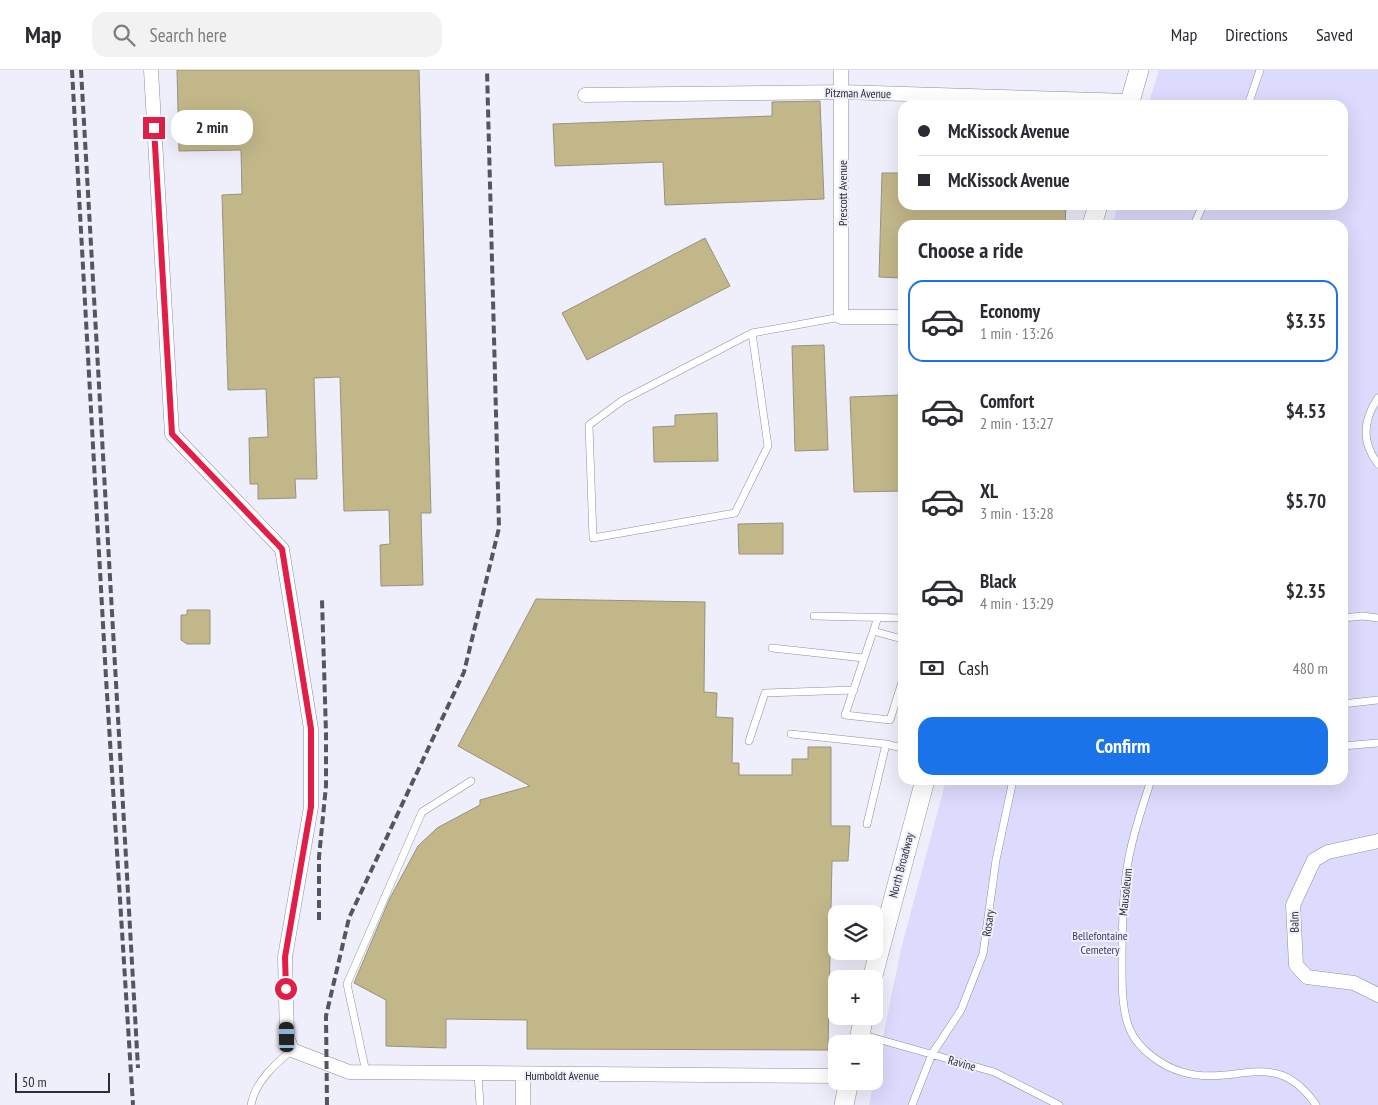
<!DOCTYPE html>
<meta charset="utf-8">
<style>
:root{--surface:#fff;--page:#f2f2f3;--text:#2b2b33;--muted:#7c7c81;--line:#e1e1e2;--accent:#1a73e8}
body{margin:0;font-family:"PT Sans Narrow",sans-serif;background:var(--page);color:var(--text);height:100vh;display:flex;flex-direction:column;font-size:19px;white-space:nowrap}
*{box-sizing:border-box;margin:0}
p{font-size:16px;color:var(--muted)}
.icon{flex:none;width:28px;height:28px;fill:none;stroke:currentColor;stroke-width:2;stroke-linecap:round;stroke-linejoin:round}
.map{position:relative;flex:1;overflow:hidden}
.sheet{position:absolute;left:898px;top:150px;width:450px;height:565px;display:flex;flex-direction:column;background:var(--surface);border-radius:15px;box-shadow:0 5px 20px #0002}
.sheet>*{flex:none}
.hud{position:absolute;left:898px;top:30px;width:450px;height:110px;border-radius:15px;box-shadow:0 5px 20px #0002;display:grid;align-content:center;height:110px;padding:0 20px;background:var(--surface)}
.buttons{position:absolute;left:828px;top:835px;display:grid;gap:10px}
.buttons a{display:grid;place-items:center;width:55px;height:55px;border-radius:10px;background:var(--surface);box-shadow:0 5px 20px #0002;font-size:25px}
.scale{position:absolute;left:15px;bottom:12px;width:95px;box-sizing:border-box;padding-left:5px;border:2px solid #2d2d35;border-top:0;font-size:14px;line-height:18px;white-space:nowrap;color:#2d2d35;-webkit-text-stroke:4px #efeffc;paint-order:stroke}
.end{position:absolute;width:22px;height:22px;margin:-11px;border:6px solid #e11d48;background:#fff;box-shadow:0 0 0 2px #fff}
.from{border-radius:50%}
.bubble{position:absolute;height:35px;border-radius:15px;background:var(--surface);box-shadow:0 5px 20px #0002;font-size:16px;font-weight:700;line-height:35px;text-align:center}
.car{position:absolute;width:15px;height:30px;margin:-15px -8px;border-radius:6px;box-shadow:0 0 4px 1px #0007;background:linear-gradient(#222 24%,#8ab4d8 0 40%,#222 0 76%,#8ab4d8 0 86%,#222 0)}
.hud b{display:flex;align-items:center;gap:18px;height:48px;font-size:19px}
.hud b+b{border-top:1px solid var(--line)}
.hud i{width:12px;height:12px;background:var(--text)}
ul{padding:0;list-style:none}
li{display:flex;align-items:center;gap:15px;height:82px;margin:0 10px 8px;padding:0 10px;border:2px solid transparent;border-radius:15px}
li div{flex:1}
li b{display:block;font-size:19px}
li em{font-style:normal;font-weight:700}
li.active{border-color:var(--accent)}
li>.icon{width:45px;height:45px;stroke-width:1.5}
h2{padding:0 20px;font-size:22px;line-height:60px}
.pay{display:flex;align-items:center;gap:12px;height:55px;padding:0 20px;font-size:19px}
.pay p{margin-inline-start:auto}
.action{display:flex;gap:10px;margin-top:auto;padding:10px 20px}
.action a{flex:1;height:58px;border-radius:15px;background:var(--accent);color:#fff;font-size:20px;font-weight:700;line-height:58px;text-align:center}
header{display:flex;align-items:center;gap:30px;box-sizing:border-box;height:70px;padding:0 25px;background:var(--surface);border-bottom:1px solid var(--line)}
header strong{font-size:24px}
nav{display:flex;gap:28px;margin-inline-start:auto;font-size:18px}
.search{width:350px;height:45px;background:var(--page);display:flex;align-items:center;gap:12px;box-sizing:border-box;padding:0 18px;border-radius:15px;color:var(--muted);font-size:19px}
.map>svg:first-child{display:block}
.green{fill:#dcdbfd}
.building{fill:#c2b789;stroke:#97927f}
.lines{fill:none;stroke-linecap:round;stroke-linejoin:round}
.service-casing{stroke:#8e8ea1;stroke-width:8}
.minor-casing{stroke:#8e8ea1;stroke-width:15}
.secondary-casing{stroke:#8e8ea1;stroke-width:20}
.service{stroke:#fff;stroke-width:7}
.minor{stroke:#fff;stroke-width:14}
.secondary{stroke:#fff;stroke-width:19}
.rail{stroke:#55555e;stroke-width:4;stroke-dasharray:8 4;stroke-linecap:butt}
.route{stroke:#e11d48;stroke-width:6}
.labels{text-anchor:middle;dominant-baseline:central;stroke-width:4;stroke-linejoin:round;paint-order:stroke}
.street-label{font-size:12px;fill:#2d2d35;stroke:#efeffc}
.park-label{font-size:12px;fill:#3d366d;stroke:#efeffc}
</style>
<header>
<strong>Map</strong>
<div class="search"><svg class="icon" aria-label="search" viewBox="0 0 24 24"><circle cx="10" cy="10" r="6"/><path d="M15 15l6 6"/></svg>Search here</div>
<nav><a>Map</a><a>Directions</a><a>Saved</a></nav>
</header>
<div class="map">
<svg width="1378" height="1035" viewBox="0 0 1378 1035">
<rect width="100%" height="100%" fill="#efeffc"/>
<path class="green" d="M1159,0H1378V1035H869L901,879L946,710H1342V155H1112L1118,135H1342V35H1148Z"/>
<path class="building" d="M177,0H419L431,443H421L423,515L381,516L380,475L390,474L389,440L344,441L340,307L314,308L317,409H295L296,428L258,429V414H250L249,368L268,367L266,319L228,320L222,125L242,124L241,80L179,81Z
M820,31L824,129L665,135L663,92L555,96L553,54L772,46V32Z
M882,103H902V135H1066L1065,155H902V208L879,207Z
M705,168L730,216L587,290L562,243Z
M824,275L828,380L795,381L792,276Z
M902,325V421L854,422L850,327Z
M717,343L718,391L654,392L653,357L675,356V345Z
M783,453V484H739L738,454Z
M536,529L705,532L704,622L717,623L716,647L733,648L732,693H739V705H792V689H808V677H831V756H850L848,791H832L828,980L527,979V950L446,949V978L386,976V930L354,913L390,828L418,776L437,758L480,735V730L530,716L458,676Z
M187,540H210V574H187L181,570V545H187Z"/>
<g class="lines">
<defs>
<path id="service" d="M1248,35L1260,0
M1194,155L1203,135
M752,263L768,376L735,443L593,468L589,355L623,330L752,263L841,247
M1378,328C1363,350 1361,372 1378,394
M814,546L902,548
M878,547L845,645L890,650L902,612
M1342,548L1363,546L1378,548
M873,561L902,569
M772,578L864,588
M1342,634L1378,630
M791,664L886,674L902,678
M749,671L765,623L854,620
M1342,676L1378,673
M1151,710C1141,741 1130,773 1126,805C1122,836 1122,866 1122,896C1122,917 1122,941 1130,960C1139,980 1162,996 1182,1002C1236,1018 1275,975 1316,1035
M867,754L886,674
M860,964L994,1002L1059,1035
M366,1002L347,914L422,742L471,711
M478,1004L480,1035
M251,1035C255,1012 275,994 292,980
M912,1035L932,984L961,940L983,884L996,790L1013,710"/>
<path id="minor" d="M151,0L172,364L282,479L311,659V737L285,887L287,967L292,980L349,1002L836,1006
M841,0V247H902
M585,25L842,22L1130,31
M1378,771L1328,782L1314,790L1293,835L1296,895L1307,907L1354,913L1378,925
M523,1035V1004"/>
<path id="secondary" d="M1129,35L1139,0
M1092,155L1098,135
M872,909L925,710
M858,974L864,946
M844,1035L849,1011"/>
</defs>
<use href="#service" class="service-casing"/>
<use href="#minor" class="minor-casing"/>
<use href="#secondary" class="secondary-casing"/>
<use href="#service" class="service"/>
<use href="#minor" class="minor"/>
<use href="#secondary" class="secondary"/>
<path class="rail" d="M72,0L106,608L133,1035
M81,0L138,998
M319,850V787L326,716V663L322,530
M327,1035L326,946L349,848L464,602L499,458L487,0"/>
</g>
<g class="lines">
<path class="route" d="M154,58L172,364L282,479L311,659V737L285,887L286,919"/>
</g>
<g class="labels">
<g class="street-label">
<text transform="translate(858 23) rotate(1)">Pitzman Avenue</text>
<text transform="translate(842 123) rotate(-90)">Prescott Avenue</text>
<text transform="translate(901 795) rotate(-75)">North Broadway</text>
<text transform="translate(1125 822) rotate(-84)">Mausoleum</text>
<text transform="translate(1294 852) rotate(-91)">Balm</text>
<text transform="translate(988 853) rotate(-82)">Rosary</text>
<text transform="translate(962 993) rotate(16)">Ravine</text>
<text x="562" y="1005">Humboldt Avenue</text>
</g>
<g class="park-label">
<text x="1100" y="865">Bellefontaine<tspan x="1100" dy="14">Cemetery</tspan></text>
</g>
</g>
</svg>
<div class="buttons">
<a><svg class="icon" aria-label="layers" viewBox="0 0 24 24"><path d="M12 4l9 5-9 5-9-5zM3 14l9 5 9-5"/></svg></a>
<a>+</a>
<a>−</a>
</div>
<div class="scale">50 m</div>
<i class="end from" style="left:286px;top:919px"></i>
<i class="end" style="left:154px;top:58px"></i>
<div class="bubble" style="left:171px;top:40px;width:82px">2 min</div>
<i class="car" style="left:287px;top:967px;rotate:359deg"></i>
<div class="hud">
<b><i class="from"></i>McKissock Avenue</b>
<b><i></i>McKissock Avenue</b>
</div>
<section class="sheet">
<h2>Choose a ride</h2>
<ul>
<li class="active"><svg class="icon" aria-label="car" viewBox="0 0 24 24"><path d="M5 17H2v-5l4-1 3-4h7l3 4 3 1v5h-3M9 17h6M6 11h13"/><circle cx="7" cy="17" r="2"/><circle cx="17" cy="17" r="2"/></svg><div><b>Economy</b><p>1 min · 13:26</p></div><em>$3.35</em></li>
<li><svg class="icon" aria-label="car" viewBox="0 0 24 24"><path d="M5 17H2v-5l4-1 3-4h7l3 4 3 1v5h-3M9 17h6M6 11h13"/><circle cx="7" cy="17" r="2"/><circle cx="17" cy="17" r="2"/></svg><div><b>Comfort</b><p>2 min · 13:27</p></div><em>$4.53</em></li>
<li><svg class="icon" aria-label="car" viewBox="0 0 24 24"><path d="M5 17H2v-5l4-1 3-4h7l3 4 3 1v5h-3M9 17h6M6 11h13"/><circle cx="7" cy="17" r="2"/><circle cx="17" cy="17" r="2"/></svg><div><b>XL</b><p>3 min · 13:28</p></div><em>$5.70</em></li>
<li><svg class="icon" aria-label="car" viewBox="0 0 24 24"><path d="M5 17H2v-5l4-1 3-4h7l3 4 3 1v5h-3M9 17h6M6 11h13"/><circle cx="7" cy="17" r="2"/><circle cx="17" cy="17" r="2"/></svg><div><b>Black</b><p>4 min · 13:29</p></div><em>$2.35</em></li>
</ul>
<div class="pay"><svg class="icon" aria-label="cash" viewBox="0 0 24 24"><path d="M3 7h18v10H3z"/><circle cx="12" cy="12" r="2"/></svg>Cash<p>480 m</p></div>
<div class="action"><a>Confirm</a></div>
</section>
</div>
